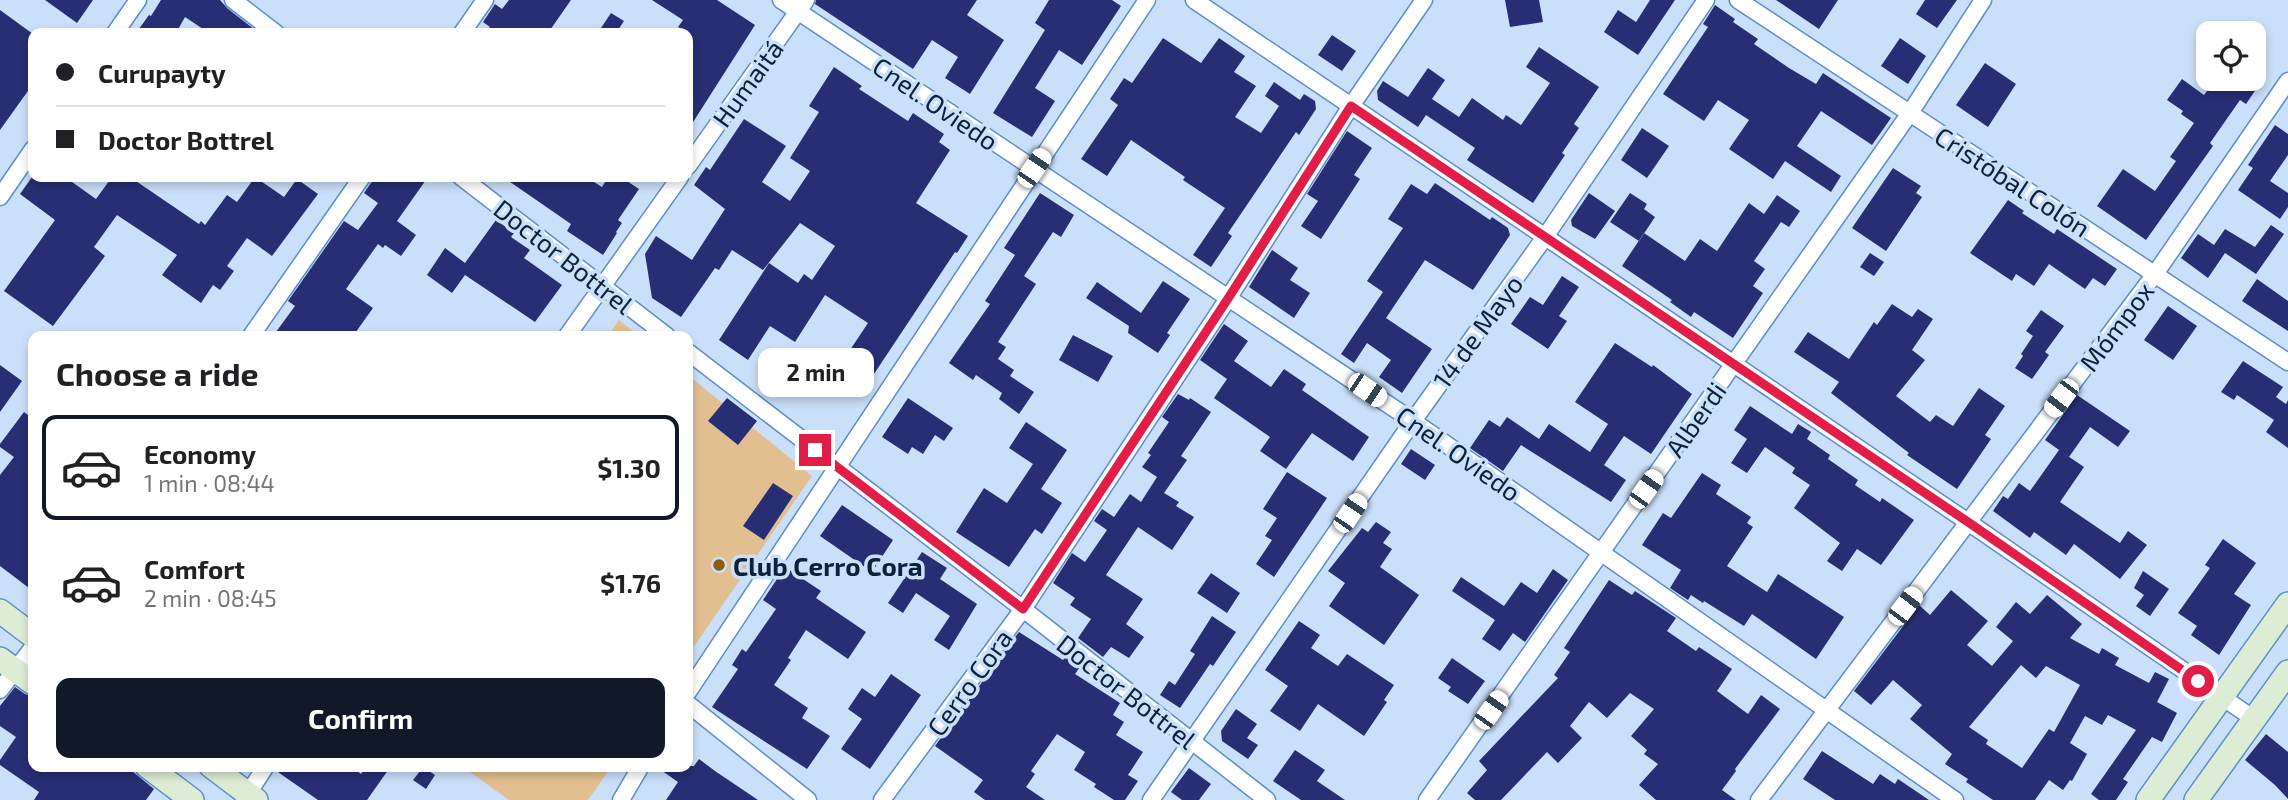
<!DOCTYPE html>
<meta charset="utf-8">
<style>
:root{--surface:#fff;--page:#f6f6f6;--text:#202124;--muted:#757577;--line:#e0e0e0;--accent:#111827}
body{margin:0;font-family:"Exo 2",sans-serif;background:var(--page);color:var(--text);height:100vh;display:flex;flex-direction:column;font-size:26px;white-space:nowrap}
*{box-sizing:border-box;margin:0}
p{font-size:23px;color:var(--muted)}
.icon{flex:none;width:38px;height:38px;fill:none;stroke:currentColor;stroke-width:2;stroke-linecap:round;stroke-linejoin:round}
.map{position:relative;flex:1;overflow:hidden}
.details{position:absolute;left:28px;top:331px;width:665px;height:441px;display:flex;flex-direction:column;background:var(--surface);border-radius:14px;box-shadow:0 4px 10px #0003}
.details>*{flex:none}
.hud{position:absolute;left:28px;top:28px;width:665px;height:154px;border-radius:14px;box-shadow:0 4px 10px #0003;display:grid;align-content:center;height:154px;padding:0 28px;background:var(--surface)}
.controls{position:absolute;left:2196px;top:21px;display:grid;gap:14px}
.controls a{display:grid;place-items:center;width:70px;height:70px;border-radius:14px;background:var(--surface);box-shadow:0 4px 10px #0003;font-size:35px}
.end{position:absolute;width:32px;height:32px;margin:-16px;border:9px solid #e11d48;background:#fff;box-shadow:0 0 0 4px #fff}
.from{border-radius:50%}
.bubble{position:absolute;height:49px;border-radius:14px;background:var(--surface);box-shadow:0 4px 10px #0003;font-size:23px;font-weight:700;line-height:49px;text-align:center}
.car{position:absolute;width:21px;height:42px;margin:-21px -10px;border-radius:9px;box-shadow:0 0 5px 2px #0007;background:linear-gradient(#fff 24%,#345 0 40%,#fff 0 76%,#345 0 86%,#fff 0)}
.hud b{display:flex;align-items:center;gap:24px;height:66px;font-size:26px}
.hud b+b{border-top:2px solid var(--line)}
.hud i{width:18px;height:18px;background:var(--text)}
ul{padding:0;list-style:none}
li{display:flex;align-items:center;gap:21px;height:105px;margin:0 14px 10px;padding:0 14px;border:4px solid transparent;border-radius:14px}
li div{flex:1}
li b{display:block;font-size:26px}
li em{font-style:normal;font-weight:700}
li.selected{border-color:var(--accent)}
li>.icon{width:63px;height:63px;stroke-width:1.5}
h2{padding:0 28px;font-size:32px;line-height:84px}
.primary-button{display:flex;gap:14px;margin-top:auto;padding:14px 28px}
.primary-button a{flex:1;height:80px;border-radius:14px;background:var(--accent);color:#fff;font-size:28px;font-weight:700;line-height:80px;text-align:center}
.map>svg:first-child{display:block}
.green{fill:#e2bf90}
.building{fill:#282e74;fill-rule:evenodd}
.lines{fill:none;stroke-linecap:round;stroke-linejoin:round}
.minor-casing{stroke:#5d8dca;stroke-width:19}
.secondary-casing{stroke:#5d8dca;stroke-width:26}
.minor{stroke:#fff;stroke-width:16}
.secondary{stroke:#ddecd4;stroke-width:23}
.route{stroke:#e11d48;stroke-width:9}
.poi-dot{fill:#8b5d03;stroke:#cadff9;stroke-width:2.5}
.labels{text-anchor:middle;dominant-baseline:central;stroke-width:7;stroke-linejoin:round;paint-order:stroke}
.street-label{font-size:26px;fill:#0d2139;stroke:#cadff9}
.poi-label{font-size:26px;font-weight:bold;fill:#0d2139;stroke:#cadff9;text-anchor:start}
</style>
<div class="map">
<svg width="2288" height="800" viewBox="0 0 2288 800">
<rect width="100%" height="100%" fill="#cadff9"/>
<path class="green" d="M619,320L639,336H608Z
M688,375L812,476L688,655Z
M463,767H611L588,800H509Z"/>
<path class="building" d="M45,0H93L77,23Z
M161,0H220L227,8L259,33H209L185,17L176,33H136L149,15L151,16Z
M509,0H571L548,33H485L490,27L483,22L495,4L502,9Z
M652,0H717L755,25L688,130V33L678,27L683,20Z
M816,0H977L967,15L1004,40L970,94L945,78L958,57L932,40L913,69L815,4Z
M1049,0H1112L1121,6L1082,65L1059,50L1035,88L1055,101L1032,137L993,113L1045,30L1035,23Z
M1505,0H1539L1543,22L1510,27Z
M1650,0H1675L1638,55L1604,32L1618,10L1636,22Z
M1776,0H1838L1819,29Z
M1925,0H1957L1937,28L1916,14Z
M1715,5L1735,19L1733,22L1758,39L1754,44L1789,68L1816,84L1823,73L1891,118L1872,145L1821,111L1797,146L1841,176L1831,192L1785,161L1773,179L1729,149L1749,120L1718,100L1704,121L1663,94L1708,27L1703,24Z
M0,10L33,34V84L0,130Z
M611,13L624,21L616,33H609L601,28Z
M1332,35L1356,51L1342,71L1318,55Z
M1163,38L1201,63L1219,38L1245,56L1234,72L1256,86L1235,117L1261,133L1279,106L1265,96L1274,82L1300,100L1304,94L1315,101L1316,109L1299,135L1296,132L1228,233L1232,236L1211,267L1193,255L1225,208L1183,180L1185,177L1131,140L1107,176L1081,159L1118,105L1110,99L1124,78L1132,83Z
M1900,38L1926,56L1908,84L1881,66Z
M1539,47L1599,87L1574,124L1579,128L1562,153L1565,155L1533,203L1467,160L1475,148L1426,115L1418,127L1378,100L1377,91L1383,81L1408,97L1428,68L1445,80L1432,99L1459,117L1472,98L1503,120L1506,115L1521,125L1550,83L1526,67Z
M1985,63L2016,84L1988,127L1956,105Z
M834,67L862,86L859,89L908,121L913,113L944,134L939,142L950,150L916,203L968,236L957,253L955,252L862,392L834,374L868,323L825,295L795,342L770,326L748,360L719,340L769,263L798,283L804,274L812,280L835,246L800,223L763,270L732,250L719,270L715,268L681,317L652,298L645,254L656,236L692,260L725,209L694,185L706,167L710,170L744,119L786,146L762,182L790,201L810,171L790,158L819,112L809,106Z
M2182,79L2204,95L2216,79H2263L2246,104L2240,100L2210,143L2213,146L2146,240L2097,206L2123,169L2155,191L2176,161L2170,157L2194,123L2181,114L2183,111L2167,100Z
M2275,125L2288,134V155L2270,181L2288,193V207L2280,219L2238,190L2253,168L2248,165Z
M1642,128L1669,146L1647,178L1621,160Z
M1347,131L1372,148L1354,175L1360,179L1321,239L1301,226L1318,201L1307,194Z
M1893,168L1921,186L1916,193L1922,197L1886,251L1852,228Z
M32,177H65L96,199L112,177H130L199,224L201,221L205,225L227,195L237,202L255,177L284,197L297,179L318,194L272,256L247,238L227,266L234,271L220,290L213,285L201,303L162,275L177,255L117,215L94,247L105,256L53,326L4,291L55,220L20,194Z
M375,177H428L397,221L416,235L401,256L385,245L383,248L378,244L346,289L373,308L353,336H273L295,306L288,301L344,221L358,230L378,203L364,193Z
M503,177H586L602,187L608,177H621L639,189L618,220L622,223L616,232L617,233L603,255L567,231L571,224Z
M1435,183L1490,220L1492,217L1508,228L1510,235L1473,290L1425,260L1386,318L1432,349L1402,393L1379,377L1391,360L1367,343L1354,363L1341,354L1383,292L1367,281L1403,228L1388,219L1411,184L1427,194Z
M1040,193L1074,215L1061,237L1053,232L1024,276L1036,284L998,342L1006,347L998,359L1014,370L1010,376L1034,392L1019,414L999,399L1002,393L976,375L973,380L949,363L990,304L985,301L1015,255L1004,248Z
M1589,193L1615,211L1595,239L1572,226L1571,220Z
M1630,193L1647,204L1644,209L1655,217L1639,241L1610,222Z
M1777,195L1800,211L1789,227L1781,222L1754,261L1765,269L1753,286L1763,293L1733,338L1694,312L1691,317L1670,302L1672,300L1622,266L1644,233L1685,261L1700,239L1717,251L1749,203L1764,214Z
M2008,200L2024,211L2022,213L2054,234L2057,229L2117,269L2105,286L2093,278L2085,289L2049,264L2034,286L2016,274L2012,281L1970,253Z
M496,220L514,233L511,237L530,250L524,258L562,285L535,322L465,275L452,293L427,275L445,248L465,263Z
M2271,225L2284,234L2256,274L2225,253L2208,278L2181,258L2198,234L2214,245L2225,229L2255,247Z
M1272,250L1298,268L1290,280L1310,293L1294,318L1249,287Z
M1870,253L1884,262L1874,276L1860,267Z
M1562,276L1579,287L1559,316L1567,321L1548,349L1511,324L1530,297L1543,305Z
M2257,279L2288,301V331L2242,301Z
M1163,281L1190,299L1167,333L1170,335L1158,353L1128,333L1129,326L1086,298L1097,282L1141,313Z
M1892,304L1912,317L1918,309L1933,319L1912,350L1925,360L1896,396L1930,422L1936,415L1953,426L1979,388L2005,406L1985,435L1991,439L1957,489L1907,455L1909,453L1831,393L1839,382L1794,352L1808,332L1849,359L1874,322L1877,325Z
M2168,306L2197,326L2173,360L2144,340Z
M2041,310L2064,326L2045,352L2049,355L2032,379L2015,368L2023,356L2021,354L2033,336L2026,331Z
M1224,324L1248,341L1234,361L1271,387L1284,369L1306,384L1302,390L1369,437L1353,461L1312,433L1286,469L1260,451L1270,437L1214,398L1227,379L1200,360Z
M1073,335L1113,356L1098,382L1059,360Z
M1615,343L1652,367L1653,365L1692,394L1651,454L1624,436L1604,465L1626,480L1611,502L1521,445L1503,471L1470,448L1489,420L1500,427L1507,417L1539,439L1549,424L1590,452L1608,424L1575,402Z
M2243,361L2283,387L2276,397L2286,404L2288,400V448L2266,432L2274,420L2237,395L2234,400L2221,392Z
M0,365L22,381L0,412Z
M1178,394L1189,400L1190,398L1211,412L1181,456L1187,460L1164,493L1179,502L1176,506L1194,517L1172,550L1138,527L1106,575L1143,599L1126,624L1144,637L1129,658L1111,647L1103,657L1078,638L1091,619L1070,605L1075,598L1053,583L1072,553L1085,562L1107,530L1094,521L1102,509L1114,517L1130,494L1141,502L1157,477L1142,467L1151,455L1148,453L1169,422L1162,417Z
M2077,395L2130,431L2118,447L2090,427L2069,457L2045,440Z
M727,398L757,421L738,445L708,421Z
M908,398L953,428L944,441L935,435L923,454L912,447L908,454L882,437Z
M1750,406L1792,434L1798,424L1811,432L1807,439L1830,455L1828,459L1858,480L1855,485L1880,502L1882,498L1914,520L1881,565L1857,549L1842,571L1827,561L1840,543L1794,508L1810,485L1792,473L1795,468L1765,447L1747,473L1731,463L1747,439L1734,430Z
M24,412L33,419V591L0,566V475L14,457L0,447V444Z
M1026,422L1067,450L1041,489L1062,503L1042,534L1035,529L1009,567L956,532L984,488L1007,503L1033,464L1009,448Z
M1411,449L1435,465L1425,480L1401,464Z
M2059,450L2084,467L2060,502L2120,543L2128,531L2147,545L2120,579L2074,544L2066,555L2034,532L2030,538L1993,511L2003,496L2008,499L2019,483L2030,491Z
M1287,472L1327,498L1274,577L1256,564L1272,540L1265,536L1277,518L1263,509Z
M1702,473L1721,485L1716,494L1751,517L1747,523L1753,527L1727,566L1767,592L1778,574L1844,617L1816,659L1752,614L1744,626L1704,601L1703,603L1691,595L1688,600L1670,588L1681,570L1642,545L1663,513L1671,518Z
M773,483L793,496L764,540L743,526Z
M842,505L893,540L872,572L820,536Z
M1376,522L1391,532L1383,543L1392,549L1380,567L1419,595L1384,645L1329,606L1345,583L1328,571L1362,528L1368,532Z
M2223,539L2256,563L2234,594L2251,605L2219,655L2191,635L2197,626L2178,613L2210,568L2205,565Z
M922,552L947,568L940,579L977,604L949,650L934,640L950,616L916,593L903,613L888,603Z
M785,567L821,591L816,598L866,632L848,659L806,630L788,658L791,660L774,685L808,708L802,718L830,736L807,769L712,707L738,669L732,665L742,649L746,652L776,609L763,600Z
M1553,569L1568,580L1525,642L1513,633L1500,651L1482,639L1495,620L1452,591L1461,577L1504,606L1521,582L1537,593Z
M2143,571L2169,589L2150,616L2136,606L2144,595L2134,588Z
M1211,573L1240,593L1227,613L1197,593Z
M1609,580L1632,595L1635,591L1676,618L1667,631L1696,651L1699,647L1732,669L1717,691L1748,714L1761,695L1780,709L1735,769L1736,771L1722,790L1736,800H1656L1639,785L1658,764L1644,754L1647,750L1631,736L1654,709L1630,693L1607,718L1589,702L1570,726L1582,738L1558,763L1547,752L1501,800H1475L1467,793L1487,770L1479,761L1558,678L1554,675L1570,652L1564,648Z
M1951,590L1988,621L1967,645L1992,666L2013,641L1996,627L2016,602L2030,614L2047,595L2082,624L2070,638L2099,654L2102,648L2119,658L2115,665L2149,683L2155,672L2169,679L2157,702L2177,713L2162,742L2152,737L2123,779L2128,782L2116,800H2099L2091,794L2136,730L2108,715L2102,725L2085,716L2070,743L2087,754L2072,781L2070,780L2063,790L2049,780L2035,800H1993L1966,782L1968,779L1945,764L1952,754L1910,719L1922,705L1893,680L1871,705L1854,691L1919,605L1930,615ZM2021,665L2036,678L2046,666L2080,685L2054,732L2049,729L2022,768L1986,744L1988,740L1969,727Z
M1212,616L1236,632L1213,666L1210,664L1180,708L1160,695L1169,681L1175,685L1195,654L1190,651Z
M1299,621L1320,635L1311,648L1338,666L1347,654L1394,685L1384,700L1387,702L1364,736L1318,704L1300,731L1270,711L1288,686L1265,670Z
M1019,632L1063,660L1066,656L1080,667L1075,674L1120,703L1113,715L1124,722L1116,735L1143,752L1128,775L1138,781L1125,800H1114L1094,787L1096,784L1074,770L1085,752L1057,734L1031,771L1035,774L1026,787L1045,800H985L974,792L983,780L935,746Z
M1452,658L1485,681L1468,704L1448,691L1451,687L1438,678Z
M891,674L921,695L870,769L841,749L862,719L848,709L862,688L875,697Z
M15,687L25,694L33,697V766H126L154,789L146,800H34L39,792L0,765V760L16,737L0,726V706Z
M1236,709L1257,724L1247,738L1258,745L1248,759L1222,741L1221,731Z
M2266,734L2288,752V799L2275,785L2245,760Z
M1295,750L1325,770L1317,781L1345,800H1301L1273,781Z
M1822,751L1873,784L1880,774L1895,784L1898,779L1929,800H1835L1803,779Z
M699,759L715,771L758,800H666L678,782L655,766H694Z
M276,766H350L361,774L366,766H391L367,800H318L275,770Z
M423,767L435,775L426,789L413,780Z
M1189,768L1211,784L1199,800H1182L1171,792Z"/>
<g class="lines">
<defs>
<path id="minor" d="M233,0L276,33
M781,0L1413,421L1955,800
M1194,0L1968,522L2254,719
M1738,0L2288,362
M115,33L138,0
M462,33L485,0
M688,166L806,0
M461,177L667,336
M0,197L33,149
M251,336L362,177
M567,336L680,177
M688,352L1023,609L1267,800
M0,690L33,647
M688,692L1147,0
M688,704L808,800
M244,800L266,766
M621,800L641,766
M882,800L1023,609L1229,297L1351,106L1424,0
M1151,800L1413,421L1545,237L1706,0
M1427,800L1910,113L1983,0
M1759,800L2155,274L2288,81"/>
<path id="secondary" d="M0,611L33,636
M0,659L33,683
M147,766L192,800
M211,766L256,800
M2148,800L2288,604
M2196,800L2288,672"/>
</defs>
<use href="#minor" class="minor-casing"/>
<use href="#secondary" class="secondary-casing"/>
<use href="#minor" class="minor"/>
<use href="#secondary" class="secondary"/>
</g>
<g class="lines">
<path class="route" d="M815,450L1023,609L1229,297L1351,106L1968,522L2198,681"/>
</g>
<circle class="poi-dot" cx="719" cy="565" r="7"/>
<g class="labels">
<g class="street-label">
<text transform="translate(747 83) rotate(-54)">Humaitá</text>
<text transform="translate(936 103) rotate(34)">Cnel. Oviedo</text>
<text transform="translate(2013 181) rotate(33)">Cristóbal Colón</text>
<text transform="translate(564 256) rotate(38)">Doctor Bottrel</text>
<text transform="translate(2116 326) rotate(-53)">Mómpox</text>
<text transform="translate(1477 331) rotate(-54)">14 de Mayo</text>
<text transform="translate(1695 419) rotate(-55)">Alberdi</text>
<text transform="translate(1459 453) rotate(35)">Cnel. Oviedo</text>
<text transform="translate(969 682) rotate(-54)">Cerro Cora</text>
<text transform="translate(1127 691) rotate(38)">Doctor Bottrel</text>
</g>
<g class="poi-label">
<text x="733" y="565">Club Cerro Cora</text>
</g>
</g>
</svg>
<div class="controls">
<a><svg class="icon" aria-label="locate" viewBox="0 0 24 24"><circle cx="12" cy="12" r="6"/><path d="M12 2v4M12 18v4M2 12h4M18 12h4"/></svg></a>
</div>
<i class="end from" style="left:2198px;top:681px"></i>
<i class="end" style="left:815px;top:450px"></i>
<div class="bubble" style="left:758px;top:348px;width:116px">2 min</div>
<i class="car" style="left:1034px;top:168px;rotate:34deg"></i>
<i class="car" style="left:1367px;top:390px;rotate:124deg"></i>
<i class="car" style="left:2061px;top:398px;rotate:217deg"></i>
<i class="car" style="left:1646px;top:489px;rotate:35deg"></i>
<i class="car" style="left:1350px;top:513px;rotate:34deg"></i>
<i class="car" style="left:1905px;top:606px;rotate:37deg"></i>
<i class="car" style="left:1491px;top:710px;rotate:35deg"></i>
<div class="hud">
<b><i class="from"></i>Curupayty</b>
<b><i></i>Doctor Bottrel</b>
</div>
<section class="details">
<h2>Choose a ride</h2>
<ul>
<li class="selected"><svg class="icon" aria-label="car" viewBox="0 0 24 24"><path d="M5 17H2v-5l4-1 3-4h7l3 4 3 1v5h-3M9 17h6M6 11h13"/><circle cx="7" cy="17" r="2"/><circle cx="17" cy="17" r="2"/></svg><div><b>Economy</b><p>1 min · 08:44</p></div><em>$1.30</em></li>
<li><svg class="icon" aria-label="car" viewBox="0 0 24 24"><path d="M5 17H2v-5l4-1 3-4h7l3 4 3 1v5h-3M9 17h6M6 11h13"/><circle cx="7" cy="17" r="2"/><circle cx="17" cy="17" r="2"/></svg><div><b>Comfort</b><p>2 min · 08:45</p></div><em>$1.76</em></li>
</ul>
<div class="primary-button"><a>Confirm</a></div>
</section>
</div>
